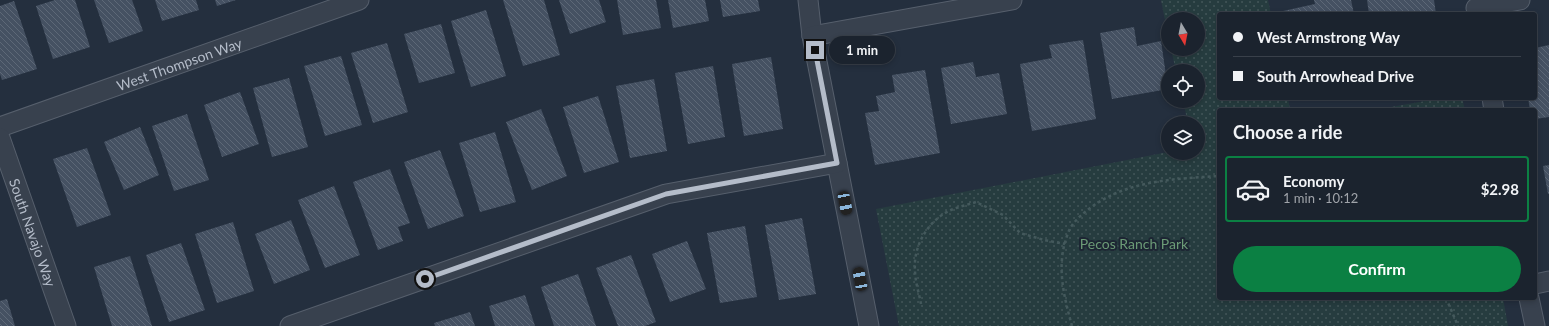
<!DOCTYPE html>
<meta charset="utf-8">
<style>
:root{--surface:#1b232e;--page:#282f3a;--text:#f1f3f6;--muted:#a0a4aa;--line:#39404a;--accent:#0b8043}
body{margin:0;font-family:Lato,sans-serif;background:var(--page);color:var(--text);height:100vh;display:flex;flex-direction:column;font-size:15px;white-space:nowrap}
*{box-sizing:border-box;margin:0}
p{font-size:13px;color:var(--muted)}
.icon{flex:none;width:22px;height:22px;fill:none;stroke:currentColor;stroke-width:2;stroke-linecap:round;stroke-linejoin:round}
.map{position:relative;flex:1;overflow:hidden}
.sheet{position:absolute;left:1217px;top:108px;width:320px;height:192px;display:flex;flex-direction:column;background:var(--surface);border-radius:4px;box-shadow:0 2px 6px #0003,0 0 0 1px var(--line)}
.sheet>*{flex:none}
.banner{position:absolute;left:1217px;top:12px;width:320px;height:88px;border-radius:4px;box-shadow:0 2px 6px #0003,0 0 0 1px var(--line);display:grid;align-content:center;height:88px;padding:0 16px;background:var(--surface)}
.needle{width:26px;rotate:170deg}
.buttons{position:absolute;left:1161px;top:12px;display:grid;gap:8px}
.buttons a{display:grid;place-items:center;width:44px;height:44px;border-radius:50%;background:var(--surface);box-shadow:0 2px 6px #0003,0 0 0 1px var(--line);font-size:20px}
.end{position:absolute;width:18px;height:18px;margin:-9px;border:5px solid #b4bcc9;background:#111;box-shadow:0 0 0 2px #111}
.from{border-radius:50%}
.bubble{position:absolute;height:28px;border-radius:14px;background:var(--surface);box-shadow:0 2px 6px #0003,0 0 0 1px var(--line);font-size:13px;font-weight:700;line-height:28px;text-align:center}
.car{position:absolute;width:12px;height:24px;margin:-12px -6px;border-radius:5px;box-shadow:0 0 3px 1px #0007;background:linear-gradient(#222 24%,#8ab4d8 0 40%,#222 0 76%,#8ab4d8 0 86%,#222 0)}
.banner b{display:flex;align-items:center;gap:14px;height:38px;font-size:15px}
.banner b+b{border-top:1px solid var(--line)}
.banner i{width:10px;height:10px;background:var(--text)}
ul{padding:0;list-style:none}
li{display:flex;align-items:center;gap:12px;height:66px;margin:0 8px 6px;padding:0 8px;border:2px solid transparent;border-radius:4px}
li div{flex:1}
li b{display:block;font-size:15px}
li em{font-style:normal;font-weight:700}
li.selected{border-color:var(--accent)}
li>.icon{width:36px;height:36px;stroke-width:1.5}
h2{padding:0 16px;font-size:18px;line-height:48px}
.action{display:flex;gap:8px;margin-top:auto;padding:8px 16px}
.action a{flex:1;height:46px;border-radius:24px;background:var(--accent);color:#fff;font-size:16px;font-weight:700;line-height:46px;text-align:center}
.map>svg:first-child{display:block}
.park{fill:url(#park-dots)}
.building{fill:url(#building-back-hatch)}
.lines{fill:none;stroke-linecap:round;stroke-linejoin:round}
.street-casing{stroke:#565f6c;stroke-width:21}
.path{stroke:#44595c;stroke-width:2.5;stroke-dasharray:3 3;stroke-linecap:butt}
.street{stroke:#38414e;stroke-width:19}
.route{stroke:#b4bcc9;stroke-width:5}
.labels{text-anchor:middle;dominant-baseline:central;stroke-width:4;stroke-linejoin:round;paint-order:stroke}
.street-label{font-size:14px;fill:#b4bcc9;stroke:#1d2633}
.park-label{font-size:14px;fill:#6b9a76;stroke:#1d2633}
</style>
<div class="map">
<svg width="1549" height="326" viewBox="0 0 1549 326">
<defs>
<pattern id="park-dots" width="8" height="8" patternUnits="userSpaceOnUse"><rect width="8" height="8" fill="#263c3f"/><path d="M2 2h.1M6 6h.1" fill="none" stroke="#435659" stroke-width="1.8" stroke-linecap="round"/></pattern>
<pattern id="building-back-hatch" width="6" height="6" patternUnits="userSpaceOnUse"><rect width="6" height="6" fill="#455162"/><path d="M-1 5l2 2M0 0l6 6M5-1l2 2" fill="none" stroke="#5d6877"/></pattern>
</defs>
<rect width="100%" height="100%" fill="#242f3e"/>
<path class="park" d="M1161,0H1268L1271,14H1219V98H1288L1290,110H1219V298H1503L1508,326H899L876,209L1168,152L1198,153V123H1188L1183,101H1198V71H1176L1171,49H1198V19H1168V36Z
M1442,98H1462L1465,110H1374Z"/>
<path class="building" d="M55,0H75L90,47L53,59L36,6Z
M94,0H132L143,31L109,43Z
M155,0H196L199,10L162,21Z
M215,0H236L217,6Z
M503,0H544L560,55L523,66Z
M559,0H599L606,22L570,34Z
M617,0H656L661,28L623,35Z
M668,0H705L709,21L673,28Z
M720,0H758L760,11L723,17Z
M1314,0H1351L1354,14H1284L1283,11L1315,4Z
M1367,0H1434L1436,14H1369Z
M14,1L37,69L2,80L0,74V6Z
M486,10L506,76L471,87L451,21Z
M441,24L455,73L419,83L404,34Z
M1134,27L1137,46L1161,41L1168,89L1112,99L1100,33Z
M1083,40L1096,119L1032,131L1020,64L1052,58L1049,45Z
M387,43L408,112L373,123L351,53Z
M1549,45V117L1535,119V110H1530L1528,98H1535V48Z
M341,56L362,125L325,136L304,66Z
M771,57L783,129L744,136L732,64Z
M973,62L976,77L999,73L1007,114L951,124L941,68Z
M713,66L725,137L688,144L675,73Z
M925,70L940,153L875,165L865,113L879,111L876,96L895,92L892,75Z
M289,78L308,147L272,157L253,88Z
M654,79L667,151L630,158L616,86Z
M240,92L259,144L222,157L204,105Z
M598,96L619,162L584,173L563,107Z
M541,109L567,176L532,190L506,122Z
M187,114L209,180L174,191L152,126Z
M140,127L159,175L124,190L104,142Z
M495,132L516,202L480,212L459,143Z
M87,148L111,215L77,227L53,159Z
M440,150L464,216L428,229L404,162Z
M1549,165V194H1548L1543,166Z
M390,169L410,223L398,227L403,241L378,250L353,182Z
M334,186L360,255L325,268L298,200Z
M802,218L816,294L779,300L765,225Z
M291,220L310,270L274,284L255,234Z
M233,222L254,291L217,303L195,234Z
M745,226L757,297L720,303L707,233Z
M687,241L706,289L670,302L652,254Z
M181,243L205,310L169,322L146,255Z
M631,255L656,322L645,326H618L596,268Z
M130,256L152,326H112L94,267Z
M578,274L596,326H554L541,287Z
M525,295L535,326H495L489,306Z
M7,299L15,326H0V301Z
M470,312L475,326H435L434,323Z"/>
<g class="lines">
<defs>
<g id="street">
<path d="M808,0L812,36L869,326"/>
<path d="M1476,8L1520,0"/>
<path d="M812,36L1012,0"/>
<path d="M1492,98L1494,110"/>
<path id="s1" d="M0,127L359,0"/>
<path id="s2" d="M0,138L66,326"/>
<path d="M1535,284L1549,281"/>
<path d="M1529,298L1535,326"/>
<path d="M290,326L666,194L837,163"/>
</g>
</defs>
<use href="#street" class="street-casing"/>
<path class="path" d="M1446,298L1458,326
M921,304C919,293 915,281 915,270C913,246 928,221 949,211C957,207 967,205 976,202L1003,215L1020,233L1044,240L1065,244
M1072,326C1064,297 1056,266 1067,236C1071,223 1080,216 1090,208C1128,180 1174,179 1219,176"/>
<use href="#street" class="street"/>
</g>
<g class="lines">
<path class="route" d="M425,279L666,194L837,163L815,50"/>
</g>
<g class="labels">
<g class="street-label">
<text stroke="none"><textPath href="#s1" startOffset="190">West Thompson Way</textPath></text>
<text stroke="none"><textPath href="#s2" startOffset="100">South Navajo Way</textPath></text>
</g>
<g class="park-label">
<text x="1134" y="243">Pecos Ranch Park</text>
</g>
</g>
</svg>
<div class="buttons">
<a><svg class="needle" viewBox="-14 -14 28 28"><path d="M0-13l5 13h-10z" fill="#e53935"/><path d="M0 13l5-13h-10z" fill="#a0a4aa"/></svg></a>
<a><svg class="icon" aria-label="locate" viewBox="0 0 24 24"><circle cx="12" cy="12" r="6"/><path d="M12 2v4M12 18v4M2 12h4M18 12h4"/></svg></a>
<a><svg class="icon" aria-label="layers" viewBox="0 0 24 24"><path d="M12 4l9 5-9 5-9-5zM3 14l9 5 9-5"/></svg></a>
</div>
<i class="end from" style="left:425px;top:279px"></i>
<i class="end" style="left:815px;top:50px"></i>
<div class="bubble" style="left:829px;top:36px;width:66px">1 min</div>
<i class="car" style="left:845px;top:203px;rotate:169deg"></i>
<i class="car" style="left:860px;top:279px;rotate:349deg"></i>
<div class="banner">
<b><i class="from"></i>West Armstrong Way</b>
<b><i></i>South Arrowhead Drive</b>
</div>
<section class="sheet">
<h2>Choose a ride</h2>
<ul>
<li class="selected"><svg class="icon" aria-label="car" viewBox="0 0 24 24"><path d="M5 17H2v-5l4-1 3-4h7l3 4 3 1v5h-3M9 17h6M6 11h13"/><circle cx="7" cy="17" r="2"/><circle cx="17" cy="17" r="2"/></svg><div><b>Economy</b><p>1 min · 10:12</p></div><em>$2.98</em></li>
</ul>
<div class="action"><a>Confirm</a></div>
</section>
</div>
